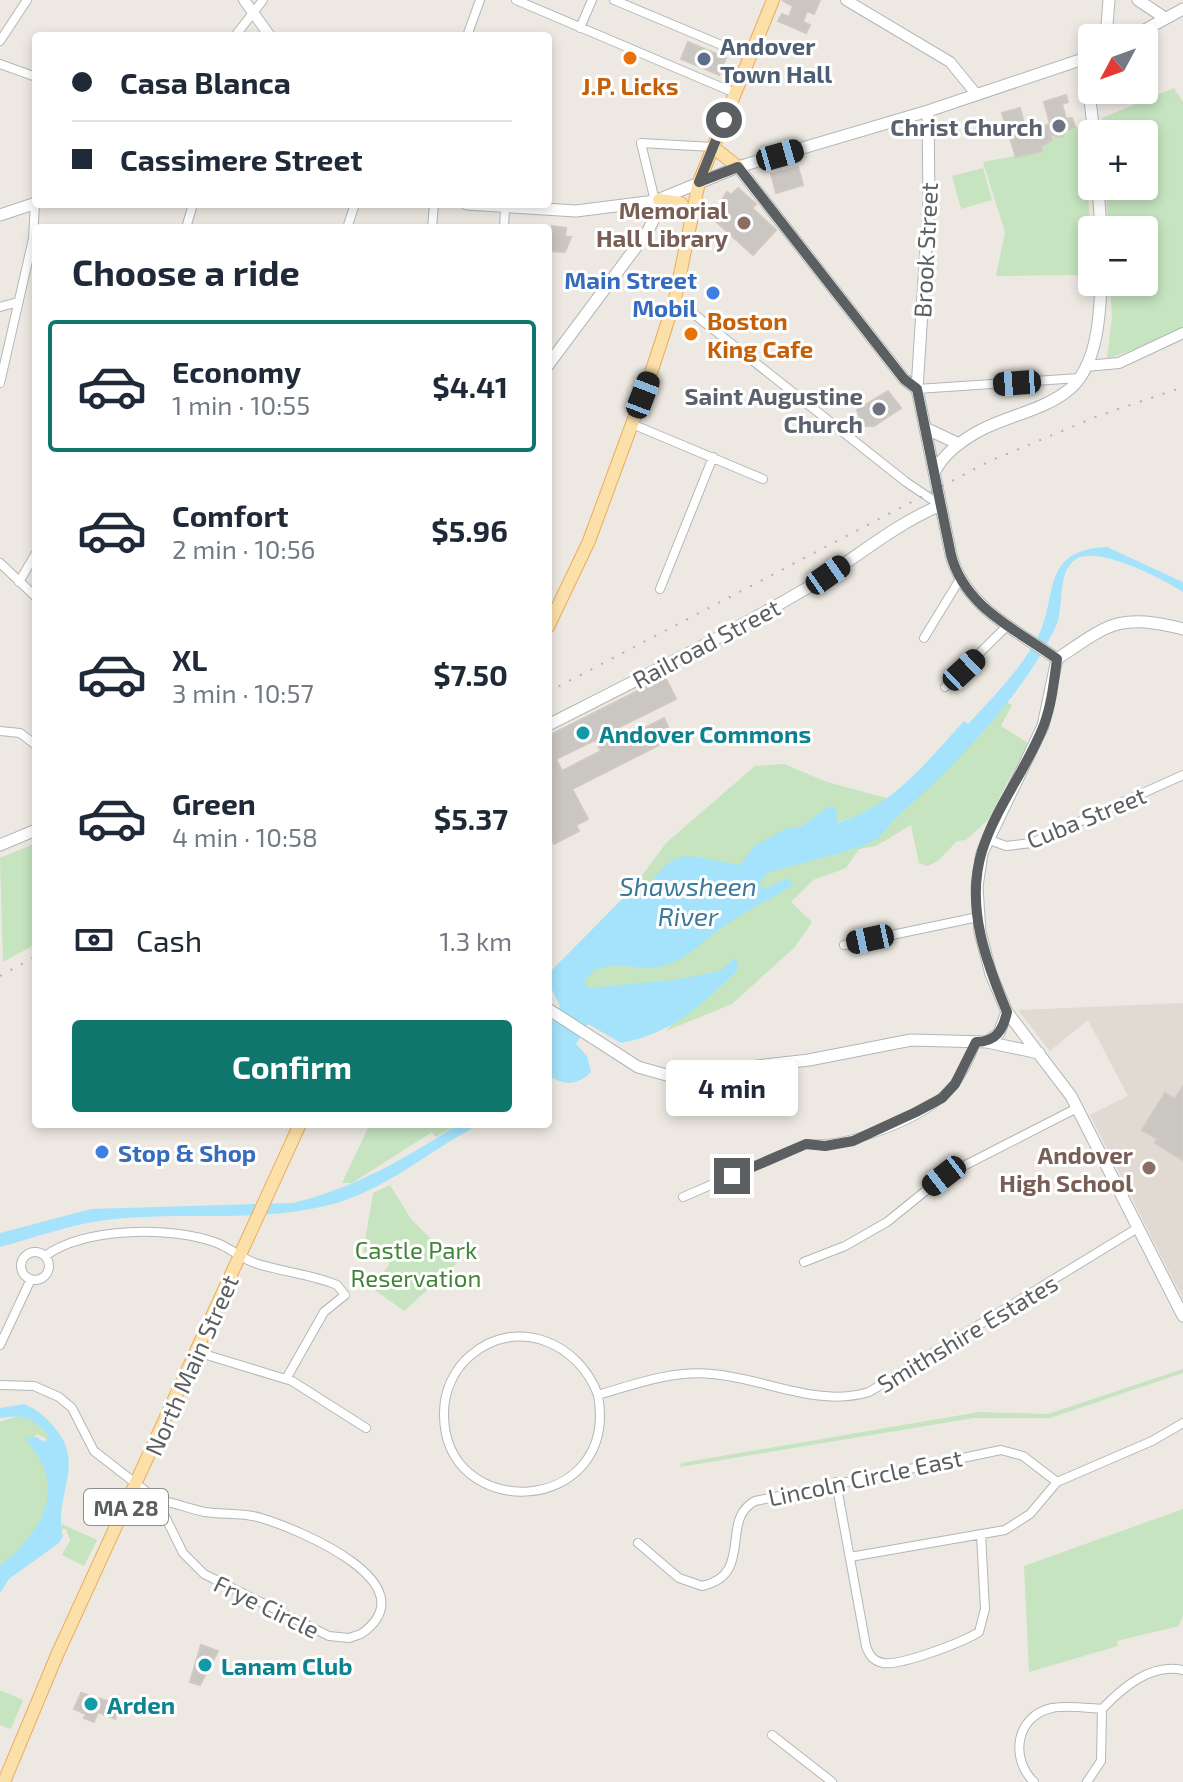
<!DOCTYPE html>
<meta charset="utf-8">
<style>
:root{--surface:#fff;--page:#f2f2f3;--text:#1f2937;--muted:#747a83;--line:#e0e1e3;--accent:#0f766e}
body{margin:0;font-family:"Exo 2",sans-serif;background:var(--page);color:var(--text);height:100vh;display:flex;flex-direction:column;font-size:30px;white-space:nowrap}
*{box-sizing:border-box;margin:0}
p{font-size:26px;color:var(--muted)}
.icon{flex:none;width:44px;height:44px;fill:none;stroke:currentColor;stroke-width:2;stroke-linecap:round;stroke-linejoin:round}
.map{position:relative;flex:1;overflow:hidden}
.drawer{position:absolute;left:32px;top:224px;width:520px;height:904px;display:flex;flex-direction:column;background:var(--surface);border-radius:8px;box-shadow:0 4px 12px #0003}
.drawer>*{flex:none}
.banner{position:absolute;left:32px;top:32px;width:520px;height:176px;border-radius:8px;box-shadow:0 4px 12px #0003;display:grid;align-content:center;height:176px;padding:0 40px;background:var(--surface)}
.needle{width:52px;rotate:229deg}
.buttons{position:absolute;left:1078px;top:24px;display:grid;gap:16px}
.buttons a{display:grid;place-items:center;width:80px;height:80px;border-radius:8px;background:var(--surface);box-shadow:0 4px 12px #0003;font-size:40px}
.end{position:absolute;width:36px;height:36px;margin:-18px;border:10px solid #5b5f62;background:#fff;box-shadow:0 0 0 4px #fff}
.from{border-radius:50%}
.bubble{position:absolute;height:56px;border-radius:8px;background:var(--surface);box-shadow:0 4px 12px #0003;font-size:26px;font-weight:700;line-height:56px;text-align:center}
.car{position:absolute;width:24px;height:48px;margin:-24px -12px;border-radius:10px;box-shadow:0 0 6px 2px #0007;background:linear-gradient(#222 24%,#8ab4d8 0 40%,#222 0 76%,#8ab4d8 0 86%,#222 0)}
.banner b{display:flex;align-items:center;gap:28px;height:76px;font-size:30px}
.banner b+b{border-top:2px solid var(--line)}
.banner i{width:20px;height:20px;background:var(--text)}
ul{padding:0;list-style:none}
li{display:flex;align-items:center;gap:24px;height:132px;margin:0 16px 12px;padding:0 24px;border:4px solid transparent;border-radius:8px}
li div{flex:1}
li b{display:block;font-size:30px}
li em{font-style:normal;font-weight:700}
li.current{border-color:var(--accent)}
li>.icon{width:72px;height:72px;stroke-width:1.5}
h2{padding:0 40px;font-size:36px;line-height:96px}
.pay{display:flex;align-items:center;gap:20px;height:88px;padding:0 40px;font-size:30px}
.pay p{margin-inline-start:auto}
.button{display:flex;gap:16px;margin-top:auto;padding:16px 40px}
.button a{flex:1;height:92px;border-radius:8px;background:var(--accent);color:#fff;font-size:32px;font-weight:700;line-height:92px;text-align:center}
.map>svg:first-child{display:block}
.education{fill:#e0dad3}
.green{fill:#c5e4bf}
.water{fill:#a4e3fb}
.building{fill:#cac6c2;stroke:#d1c9c1;stroke-width:2;fill-rule:evenodd}
.lines{fill:none;stroke-linecap:round;stroke-linejoin:round}
.minor-casing{stroke:#b3b6b9;stroke-width:10}
.tertiary-casing{stroke:#b3b6b9;stroke-width:12}
.secondary-casing{stroke:#b2b6b9;stroke-width:13}
.primary-casing{stroke:#ebac5d;stroke-width:14}
.minor{stroke:#fff;stroke-width:8}
.tertiary{stroke:#fff;stroke-width:10}
.secondary{stroke:#fff;stroke-width:11}
.primary{stroke:#fce0a9;stroke-width:12}
.rail{stroke:#b1b2b2;stroke-width:2;stroke-dasharray:2 10;stroke-linecap:butt}
.route{stroke:#5b5f62;stroke-width:10}
.food-dot{fill:#e8710a;stroke:#fff;stroke-width:3}
.service-dot{fill:#5c6f8a;stroke:#fff;stroke-width:3}
.worship-dot{fill:#6b7280;stroke:#fff;stroke-width:3}
.education-dot{fill:#8d6e63;stroke:#fff;stroke-width:3}
.shop-dot{fill:#3f7fe0;stroke:#fff;stroke-width:3}
.culture-dot{fill:#0f9aa8;stroke:#fff;stroke-width:3}
.labels{text-anchor:middle;dominant-baseline:central;stroke-width:6;stroke-linejoin:round;paint-order:stroke}
.shield{fill:#fff;stroke:#8c8f91;stroke-width:2}
.shield-label{font-size:22px;font-weight:bold;fill:#5b5f62}
.service-label{font-size:24px;font-weight:bold;fill:#4e5e75;stroke:#fff;text-anchor:start}
.food-label{font-size:24px;font-weight:bold;fill:#c56008;stroke:#fff}
.worship-label{font-size:24px;font-weight:bold;fill:#5b616d;stroke:#fff;text-anchor:end}
.education-label{font-size:24px;font-weight:bold;fill:#785e54;stroke:#fff;text-anchor:end}
.street-label{font-size:24px;fill:#5b5f62;stroke:#fff}
.shop-label{font-size:24px;font-weight:bold;fill:#366cbe;stroke:#fff;text-anchor:end}
.culture-label{font-size:24px;font-weight:bold;fill:#0d838f;stroke:#fff;text-anchor:start}
.park-label{font-size:24px;fill:#418438;stroke:#fff}
.water-label{font-size:26px;font-style:italic;fill:#3c7a9b;stroke:#fff}
</style>
<div class="map">
<svg width="1183" height="1782" viewBox="0 0 1183 1782">
<rect width="100%" height="100%" fill="#ede9e2"/>
<path class="education" d="M1183,1003V1299L1090,1115L1128,1096L1088,1020L1050,1051L1018,1010Z"/>
<path class="green" d="M1174,88L1183,102V327L1162,339L1107,359L1112,317L1110,282H1144V230H1108L1106,186H1144V134H1103L1102,118Z
M1085,125L1092,275L996,276L1005,232L983,162L1042,151L1043,143L1051,140V137H1062L1066,130Z
M983,168L992,200L961,209L952,176Z
M1006,702L1012,705L1001,726L1028,743L988,820L966,840L957,841L938,861L927,866L919,863L911,825L876,846L859,849L846,868L813,880L791,902L812,922L795,947L732,1004L666,1031L678,1018L568,984L608,963L656,967L743,888L773,867L843,844L992,720Z
M784,764L827,782L890,799L859,816L835,823L727,883L655,906L631,890L667,842L755,766Z
M36,843V944L3,962L0,858Z
M370,1124L378,1126L458,1124L436,1137L432,1132L352,1183H342Z
M390,1185L411,1219L456,1264L404,1311L372,1288L389,1265L388,1251L376,1245L363,1253L373,1193Z
M1183,1369V1373L1050,1418H974L680,1467L681,1463L979,1412L1048,1414Z
M36,1410L53,1442L37,1434L32,1439L60,1479L40,1524L0,1574V1422Z
M1183,1509V1615L1179,1626L1117,1641L1118,1646L1029,1672L1024,1566Z
M62,1524L97,1540L84,1566L62,1555L70,1540L66,1529L59,1530Z
M0,1690L23,1700L11,1729L0,1725Z"/>
<path class="water" d="M1107,547L1183,582V592C1163,579 1098,545 1076,559C1056,572 1065,605 1056,626C1023,696 955,766 898,816C890,823 885,833 877,839C863,849 789,866 767,873L759,884L765,889L787,878L794,884C773,899 750,908 730,922C704,938 689,961 658,967C634,971 599,955 584,982L588,988L675,980L720,971L735,958L738,965L736,972C700,1006 671,1034 621,1043L588,1024L576,1044L587,1056L591,1072C580,1084 566,1086 553,1078L548,1081V1029L560,1006L552,990L549,973L631,890L642,897C676,842 683,856 740,865L754,846L788,828L801,827L828,807L836,808L837,823C893,807 926,762 964,721L968,724C992,698 1016,674 1034,644C1061,601 1036,550 1107,547Z
M459,1124H481C428,1150 384,1193 325,1206C253,1223 179,1211 106,1220C71,1224 34,1238 0,1247V1233L91,1209L293,1203C355,1188 406,1158 459,1124Z
M24,1404C39,1410 48,1419 58,1432C84,1465 53,1500 63,1536L59,1543L9,1579L0,1593V1566C29,1542 62,1504 42,1464C38,1455 31,1448 26,1438L37,1437L44,1442L49,1435C32,1417 24,1414 0,1418V1408Z"/>
<path class="building" d="M782,0H820L814,14L807,11L803,22L810,25L806,33L778,21L782,14L789,17L793,6Z
M688,42L726,58L719,75L681,59Z
M1066,95L1068,102L1062,104L1066,119L1072,118L1075,127L1067,130L1062,137L1050,135L1052,140L1041,146L1042,151L1016,157L1002,113L1020,108L1027,135L1039,132L1038,128L1050,124L1044,102Z
M798,167L803,185L776,193L771,174Z
M738,188L756,204L752,208L776,230L753,255L711,217L727,192L731,195Z
M552,226L566,228L565,237H571L565,252L548,251Z
M888,391L901,408L874,426H863L857,410Z
M665,677L676,699L611,731L617,742L664,718L673,738L572,789L588,819L576,825L579,831L554,844L548,832V736ZM595,740L601,751L562,771L556,759Z
M1183,1086V1160L1155,1143L1157,1139L1142,1130L1165,1093L1175,1099Z
M201,1645L218,1651L200,1685L190,1682Z
M81,1693L107,1701L105,1706L118,1712L115,1719L98,1712L94,1722L84,1718L86,1714L74,1709Z"/>
<g class="lines">
<defs>
<path id="minor" d="M516,0L735,93
M614,0L750,57
M580,28L592,0
M235,36L263,0
M467,36L480,0
M0,41L27,0
M0,64L36,77
M655,201L641,143L713,147
M186,228L193,204
M347,228L355,204
M432,228L434,204
M504,228L505,208
M675,299L906,482L940,505
M0,307L18,302
M0,383L33,239L35,203
M917,389L1079,378
M632,424L763,479
M0,563L36,597
M19,582L36,553
M660,589L713,457
M924,638L960,579
M945,687L1007,626
M0,731L20,733L36,745
M987,839L1006,846L1032,843L1183,775
M844,945L978,917
M683,1197L806,1144C845,1148 916,1122 944,1095C960,1081 969,1062 976,1042
M21 1266a14 14 0 1 1 28 0a14 14 0 1 1-28 0Z
M45,1256C85,1227 172,1226 217,1243C230,1248 241,1258 255,1263C282,1272 311,1274 337,1285L345,1295L324,1312L286,1379
M804,1262L845,1246L887,1222L944,1176L1077,1108
M0,1345L31,1279
M197,1352L292,1381L366,1428
M0,1385L34,1386L59,1397L72,1408L94,1451L157,1500
M598,1395C579,1343 517,1316 471,1355C454,1369 444,1391 444,1413C443,1525 620,1516 598,1395C635,1384 673,1370 712,1374C764,1378 817,1408 869,1392L1136,1229
M836,1482L866,1646C869,1655 873,1661 883,1663C901,1666 963,1642 979,1632L985,1609L981,1534
M157,1500C174,1502 189,1509 205,1512C224,1515 243,1512 261,1518C298,1529 432,1584 361,1634L349,1638L329,1636L204,1574L183,1553Z
M638,1543L679,1578L702,1586C755,1574 719,1520 755,1501L1001,1450L1023,1456L1057,1482
M850,1557L1005,1530L1030,1514L1057,1482L1152,1441L1183,1423
M772,1735L832,1782
M1034,1782C1010,1759 1015,1716 1052,1708C1068,1705 1086,1708 1102,1709
M1087,1782L1101,1761L1102,1709C1123,1687 1151,1663 1183,1670"/>
<path id="tertiary" d="M244,0L270,36
M846,0L950,62L977,95
M1086,366L1119,363L1183,333"/>
<path id="secondary" d="M1138,0L1165,18
M1106,38L1109,0
M1130,38L1183,9
M1085,58L1094,134
M928,111L929,201L917,389L951,555C965,607 1016,630 1057,659
M738,167L904,379L917,389
M1098,186L1101,230
M467,204L576,211L655,201L738,167L928,111L1092,56
M0,215L36,203
M548,365L648,231L655,216L651,202
M925,428L959,444
M935,471C945,452 962,440 981,430C1008,416 1042,410 1066,392C1097,370 1100,317 1101,282
M1057,659L1043,726L982,853L977,887L980,932L991,974L1007,1012L1071,1096L1183,1316
M1057,659C1110,623 1119,613 1183,629
M548,725C635,681 722,638 807,588C853,561 891,526 941,505
M0,845L36,830
M548,1009L638,1067L670,1076L809,1060L911,1040L987,1042L1039,1053
M987,1042L999,1033L1007,1012"/>
<path id="primary" d="M713,147L738,167
M659,200L681,203L691,222
M548,627L589,541L653,367L675,299L699,182L773,0
M4,1782L57,1655L300,1124"/>
</defs>
<use href="#minor" class="minor-casing"/>
<use href="#tertiary" class="tertiary-casing"/>
<use href="#secondary" class="secondary-casing"/>
<use href="#primary" class="primary-casing"/>
<use href="#minor" class="minor"/>
<use href="#tertiary" class="tertiary"/>
<use href="#secondary" class="secondary"/>
<use href="#primary" class="primary"/>
<path class="rail" d="M548,692L990,461L1098,416L1183,387
M0,976L36,956"/>
</g>
<g class="lines">
<path class="route" d="M724,120L699,182L738,167L904,379L917,389L951,555C965,608 1016,629 1057,659C1054,681 1052,703 1044,725C1027,769 996,806 982,851C965,906 986,962 1007,1012C1003,1030 996,1042 976,1042L955,1084L942,1098L916,1112L853,1141L825,1146L806,1144L732,1176"/>
</g>
<g class="food-dot">
<circle cx="630" cy="58" r="8"/>
<circle cx="691" cy="334" r="8"/>
</g>
<circle class="service-dot" cx="704" cy="59" r="8"/>
<g class="worship-dot">
<circle cx="1059" cy="126" r="8"/>
<circle cx="879" cy="409" r="8"/>
</g>
<g class="education-dot">
<circle cx="744" cy="223" r="8"/>
<circle cx="1149" cy="1168" r="8"/>
</g>
<g class="shop-dot">
<circle cx="713" cy="293" r="8"/>
<circle cx="102" cy="1152" r="8"/>
</g>
<g class="culture-dot">
<circle cx="583" cy="733" r="8"/>
<circle cx="205" cy="1665" r="8"/>
<circle cx="91" cy="1704" r="8"/>
</g>
<g class="labels">
<rect class="shield" x="84" y="1489" width="84" height="36" rx="6"/>
<g class="shield-label">
<text x="126" y="1507">MA 28</text>
</g>
<g class="service-label">
<text x="720" y="45">Andover<tspan x="720" dy="28">Town Hall</tspan></text>
</g>
<g class="food-label">
<text x="630" y="85">J.P. Licks</text>
<text x="707" y="320" text-anchor="start">Boston<tspan x="707" dy="28">King Cafe</tspan></text>
</g>
<g class="worship-label">
<text x="1043" y="126">Christ Church</text>
<text x="863" y="395">Saint Augustine<tspan x="863" dy="28">Church</tspan></text>
</g>
<g class="education-label">
<text x="728" y="209">Memorial<tspan x="728" dy="28">Hall Library</tspan></text>
<text x="1133" y="1154">Andover<tspan x="1133" dy="28">High School</tspan></text>
</g>
<g class="street-label">
<text transform="translate(925 250) rotate(-87)">Brook Street</text>
<text transform="translate(706 643) rotate(-28)">Railroad Street</text>
<text transform="translate(1086 817) rotate(-22)">Cuba Street</text>
<text transform="translate(967 1333) rotate(-31)">Smithshire Estates</text>
<text transform="translate(191 1365) rotate(-66)">North Main Street</text>
<text transform="translate(865 1477) rotate(-12)">Lincoln Circle East</text>
<text transform="translate(267 1606) rotate(26)">Frye Circle</text>
</g>
<g class="shop-label">
<text x="697" y="279">Main Street<tspan x="697" dy="28">Mobil</tspan></text>
<text x="118" y="1152" text-anchor="start">Stop &amp; Shop</text>
</g>
<g class="culture-label">
<text x="599" y="733">Andover Commons</text>
<text x="221" y="1665">Lanam Club</text>
<text x="107" y="1704">Arden</text>
</g>
<g class="park-label">
<text x="416" y="1249">Castle Park<tspan x="416" dy="28">Reservation</tspan></text>
</g>
<g class="water-label">
<text x="688" y="885">Shawsheen<tspan x="688" dy="30">River</tspan></text>
</g>
</g>
</svg>
<div class="buttons">
<a><svg class="needle" viewBox="-14 -14 28 28"><path d="M0-13l5 13h-10z" fill="#e53935"/><path d="M0 13l5-13h-10z" fill="#747a83"/></svg></a>
<a>+</a>
<a>−</a>
</div>
<i class="end from" style="left:724px;top:120px"></i>
<i class="end" style="left:732px;top:1176px"></i>
<div class="bubble" style="left:666px;top:1060px;width:132px">4 min</div>
<i class="car" style="left:780px;top:155px;rotate:74deg"></i>
<i class="car" style="left:1017px;top:383px;rotate:266deg"></i>
<i class="car" style="left:643px;top:395px;rotate:21deg"></i>
<i class="car" style="left:828px;top:575px;rotate:55deg"></i>
<i class="car" style="left:964px;top:670px;rotate:47deg"></i>
<i class="car" style="left:870px;top:939px;rotate:258deg"></i>
<i class="car" style="left:944px;top:1176px;rotate:232deg"></i>
<div class="banner">
<b><i class="from"></i>Casa Blanca</b>
<b><i></i>Cassimere Street</b>
</div>
<section class="drawer">
<h2>Choose a ride</h2>
<ul>
<li class="current"><svg class="icon" aria-label="car" viewBox="0 0 24 24"><path d="M5 17H2v-5l4-1 3-4h7l3 4 3 1v5h-3M9 17h6M6 11h13"/><circle cx="7" cy="17" r="2"/><circle cx="17" cy="17" r="2"/></svg><div><b>Economy</b><p>1 min · 10:55</p></div><em>$4.41</em></li>
<li><svg class="icon" aria-label="car" viewBox="0 0 24 24"><path d="M5 17H2v-5l4-1 3-4h7l3 4 3 1v5h-3M9 17h6M6 11h13"/><circle cx="7" cy="17" r="2"/><circle cx="17" cy="17" r="2"/></svg><div><b>Comfort</b><p>2 min · 10:56</p></div><em>$5.96</em></li>
<li><svg class="icon" aria-label="car" viewBox="0 0 24 24"><path d="M5 17H2v-5l4-1 3-4h7l3 4 3 1v5h-3M9 17h6M6 11h13"/><circle cx="7" cy="17" r="2"/><circle cx="17" cy="17" r="2"/></svg><div><b>XL</b><p>3 min · 10:57</p></div><em>$7.50</em></li>
<li><svg class="icon" aria-label="car" viewBox="0 0 24 24"><path d="M5 17H2v-5l4-1 3-4h7l3 4 3 1v5h-3M9 17h6M6 11h13"/><circle cx="7" cy="17" r="2"/><circle cx="17" cy="17" r="2"/></svg><div><b>Green</b><p>4 min · 10:58</p></div><em>$5.37</em></li>
</ul>
<div class="pay"><svg class="icon" aria-label="cash" viewBox="0 0 24 24"><path d="M3 7h18v10H3z"/><circle cx="12" cy="12" r="2"/></svg>Cash<p>1.3 km</p></div>
<div class="button"><a>Confirm</a></div>
</section>
</div>
